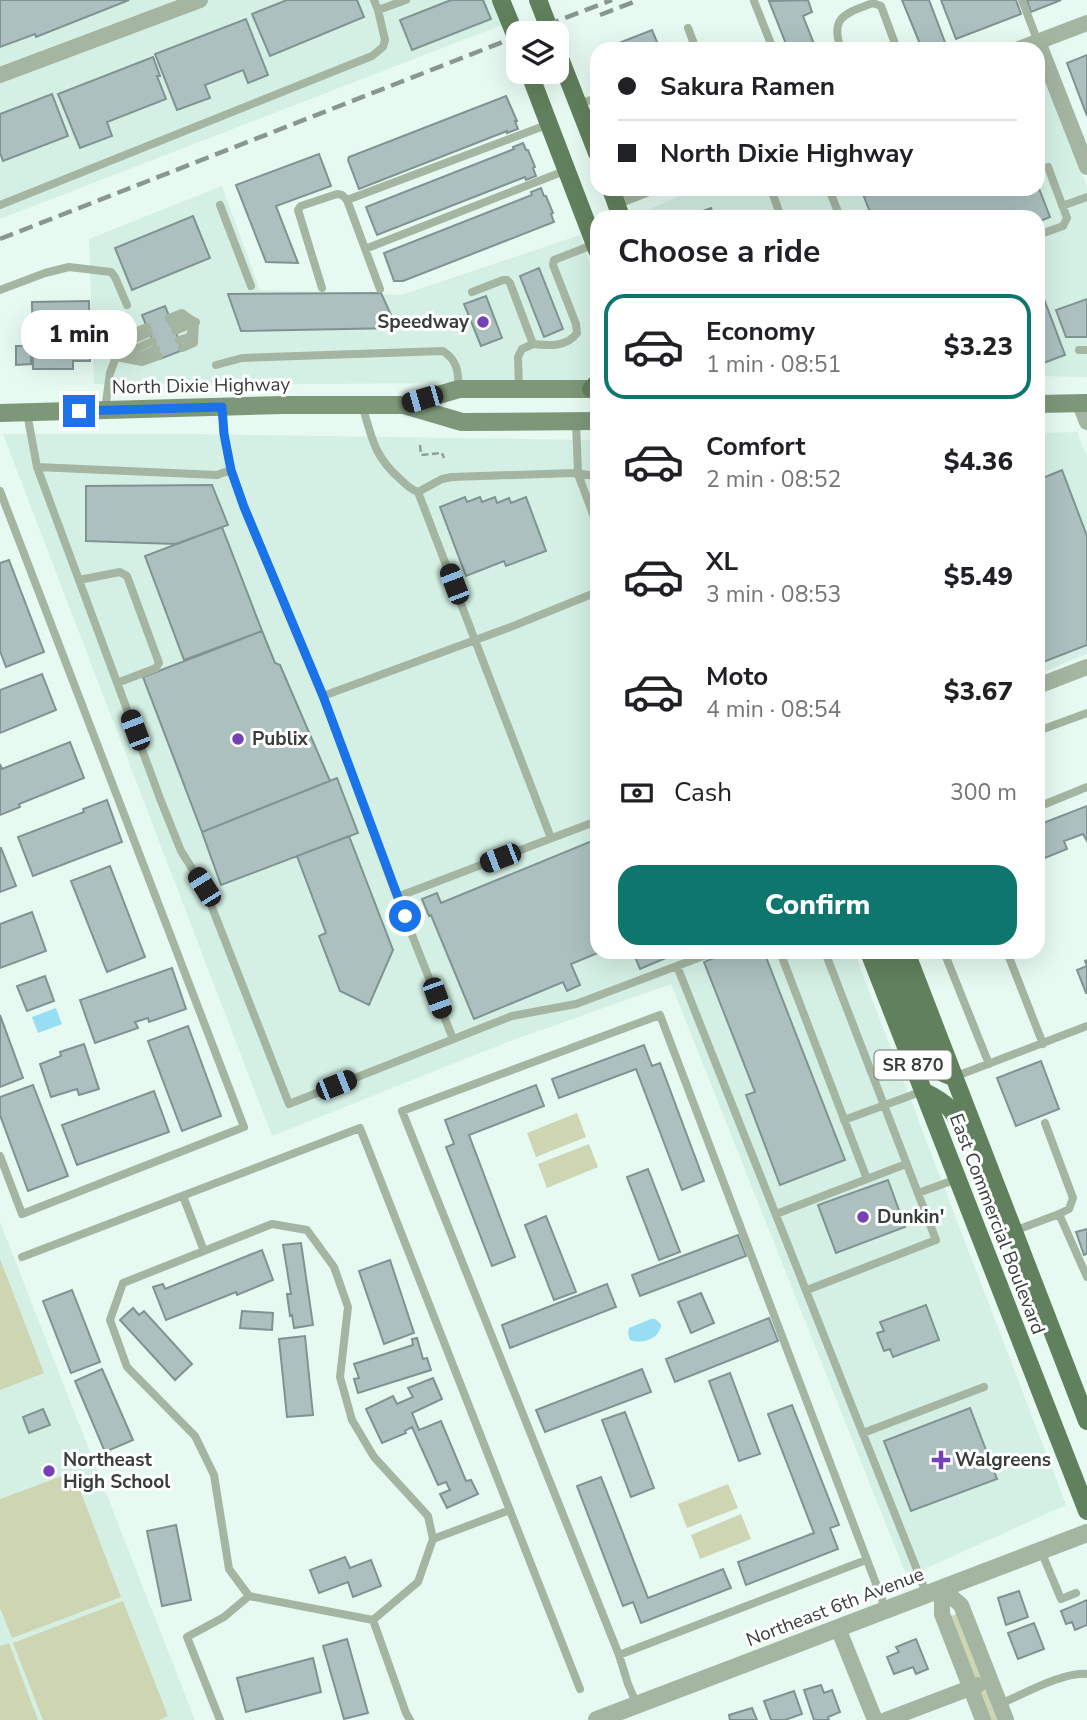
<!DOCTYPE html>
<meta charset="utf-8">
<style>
:root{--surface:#fff;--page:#f6f6f6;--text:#202124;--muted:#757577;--line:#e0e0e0;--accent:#0f766e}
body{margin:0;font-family:"Nunito Sans",sans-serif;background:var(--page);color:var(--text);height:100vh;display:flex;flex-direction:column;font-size:26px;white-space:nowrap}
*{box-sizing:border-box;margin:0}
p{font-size:23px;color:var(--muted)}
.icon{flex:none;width:38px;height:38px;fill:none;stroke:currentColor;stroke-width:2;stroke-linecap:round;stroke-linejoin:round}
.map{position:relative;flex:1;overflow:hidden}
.side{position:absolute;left:590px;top:210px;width:455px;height:749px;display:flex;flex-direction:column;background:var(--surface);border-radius:21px;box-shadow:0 7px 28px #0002}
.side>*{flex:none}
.top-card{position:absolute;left:590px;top:42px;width:455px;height:154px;border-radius:21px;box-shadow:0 7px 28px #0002;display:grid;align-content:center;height:154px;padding:0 28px;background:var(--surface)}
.tools{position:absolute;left:506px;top:21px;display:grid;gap:14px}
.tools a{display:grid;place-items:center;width:63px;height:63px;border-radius:14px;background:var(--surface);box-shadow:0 7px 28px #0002;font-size:35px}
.end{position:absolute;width:32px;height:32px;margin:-16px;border:9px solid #1a73e8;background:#fff;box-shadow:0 0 0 4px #fff}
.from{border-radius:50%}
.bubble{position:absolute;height:49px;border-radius:21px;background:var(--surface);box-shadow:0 7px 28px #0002;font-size:23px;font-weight:800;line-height:49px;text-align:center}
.car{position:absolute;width:21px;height:42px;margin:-21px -10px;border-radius:9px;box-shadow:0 0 5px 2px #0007;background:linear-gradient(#222 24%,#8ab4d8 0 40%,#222 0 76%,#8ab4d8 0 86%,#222 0)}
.top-card b{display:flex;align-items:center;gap:24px;height:66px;font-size:26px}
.top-card b+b{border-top:2px solid var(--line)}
.top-card i{width:18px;height:18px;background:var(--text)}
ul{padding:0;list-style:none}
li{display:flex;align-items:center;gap:21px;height:105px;margin:0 14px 10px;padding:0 14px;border:4px solid transparent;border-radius:21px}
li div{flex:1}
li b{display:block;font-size:26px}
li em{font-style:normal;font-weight:800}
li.selected{border-color:var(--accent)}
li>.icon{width:63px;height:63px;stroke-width:1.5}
h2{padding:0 28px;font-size:32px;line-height:84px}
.pay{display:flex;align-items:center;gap:18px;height:77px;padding:0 28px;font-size:26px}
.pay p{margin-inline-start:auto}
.action{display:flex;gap:14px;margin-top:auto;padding:14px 28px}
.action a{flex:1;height:80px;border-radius:21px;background:var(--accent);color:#fff;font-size:28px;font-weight:800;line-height:80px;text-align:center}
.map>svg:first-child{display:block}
.built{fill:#d4f0e4}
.green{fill:#ced5b2}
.water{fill:#97ddf4}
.building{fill:#abc0bf;stroke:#7f9393;stroke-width:2}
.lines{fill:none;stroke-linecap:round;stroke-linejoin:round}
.path{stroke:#909e98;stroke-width:2.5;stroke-dasharray:7 3.5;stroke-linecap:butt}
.service{stroke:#a4b5a1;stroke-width:8}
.minor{stroke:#a4b5a1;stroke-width:16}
.tertiary{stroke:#a4b5a1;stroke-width:18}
.secondary{stroke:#7d9779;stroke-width:18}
.primary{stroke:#61805d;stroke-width:18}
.rail{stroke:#8a9791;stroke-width:4.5;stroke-dasharray:14 7;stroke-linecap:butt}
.route{stroke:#1a73e8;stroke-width:9}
.poi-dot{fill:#7441b9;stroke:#fff;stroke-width:2.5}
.labels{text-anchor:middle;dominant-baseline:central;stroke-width:6;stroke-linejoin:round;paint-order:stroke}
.shield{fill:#fff;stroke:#737876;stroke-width:2}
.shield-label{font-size:18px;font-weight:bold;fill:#373e3b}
.poi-label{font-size:19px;font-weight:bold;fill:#373e3b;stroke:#fff;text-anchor:start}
.street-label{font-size:19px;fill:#373e3b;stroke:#fff}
</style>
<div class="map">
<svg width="1087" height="1720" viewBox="0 0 1087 1720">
<rect width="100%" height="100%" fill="#e6faf1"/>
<path class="built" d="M0,0H493L502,25L0,219Z
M1038,61L1087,187V377L1038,376V217H640L645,211L696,189H1038Z
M222,186L260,290L401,295L580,235L597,285V376L593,378L576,382L199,385L94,384L89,239Z
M1077,432L1087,457V654L1038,674V433Z
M3,434H192L597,440V952H854L1066,1505L907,1577L671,984L505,1043L272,1136Z
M0,1222L195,1720H0Z"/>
<path class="green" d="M577,1113L586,1137L536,1157L527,1133Z
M589,1144L598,1167L547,1188L538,1164Z
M0,1259L44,1373L0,1390Z
M73,1472L121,1597L12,1638L0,1608V1499Z
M728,1484L738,1508L687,1528L678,1504Z
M741,1514L751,1539L700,1559L691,1535Z
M123,1601L168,1716L159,1720H43L13,1643Z
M960,1613L1001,1720H988L948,1617Z
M9,1643L38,1720H0V1646Z"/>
<path class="water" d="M56,1008L62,1024L38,1033L32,1017Z
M651,1319H655L661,1324C661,1338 642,1345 630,1340L628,1333L629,1328Z"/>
<path class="building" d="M0,0H129L36,37L35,34L0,47Z
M287,0H357L364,17L270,56L252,14Z
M451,0H483L491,19L412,50L400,20Z
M808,0L812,12L803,16L816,49H788L769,1Z
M902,0H929L946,45L936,49H922Z
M941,0H1016L1021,14L956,39Z
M1027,0H1061L1031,12Z
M246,19L268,75L248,83L243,70L205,85L210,98L177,110L155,54Z
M652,30L660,49H612L611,46Z
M1087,55V116L1067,63Z
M153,57L160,76H157L166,99L107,122L112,136L80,148L58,94Z
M52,94L68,136L3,161L0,153V114Z
M506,96L517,121H515L518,129L507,133V131L359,189L348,160L349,157Z
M523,143L526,150H528L535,167L533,168L536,176L526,180L525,177L377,235L366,207L514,149L513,147Z
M319,154L331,186L276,206L298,263L266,262L236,185Z
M1038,186L1050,217L1038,222V217H872L861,189H1038Z
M541,188L544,196H546L553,213L551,214L554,222L403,281H394L384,253L532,195L531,192Z
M711,208L714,217H687Z
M193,216L210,258L132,290L115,248Z
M539,268L563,329L544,337L520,276Z
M1038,283L1065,355L1038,365Z
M381,293L397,328L241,331L228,294Z
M486,296L502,338L481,346L464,304Z
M1087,299V337H1066L1056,310Z
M89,301L90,361H73V369H33L32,302Z
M165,306L183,350L160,359L142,315Z
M16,346H31V364L16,365Z
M1062,470L1087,536V645L1038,664V480Z
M212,485L228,525L176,544L86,541V486Z
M465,497L467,502L480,497L482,502L495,497L497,503L509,498L511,503L526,497L546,551L506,566L504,561L466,576L440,507Z
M222,527L262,631L184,660L145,556Z
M9,560L44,652L6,667L0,651V563Z
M262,631L275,663L280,665L330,781L202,832L143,677Z
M42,674L56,710L0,733V690Z
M70,742L84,778L19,804L20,807L0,815V764L2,769Z
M337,778L358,833L221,885L202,832Z
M107,800L122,842L33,876L18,837L84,812L83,809Z
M1087,806V841L1083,834L1064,841L1067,849L1045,858L1042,850L1038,852V825Z
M349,836L393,950L369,1005L340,991L319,936L326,933L297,856Z
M597,839V952H600L571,964L580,985L567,991L563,982L474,1019L431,915L429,916L422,899L437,893L441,903Z
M0,848H1L16,886L0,892Z
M110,866L145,957L107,972L71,881Z
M32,912L46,951L0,968V924Z
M633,952H680L640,969Z
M729,952H764L845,1160L780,1185L746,1095L755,1092L704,962Z
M1087,960V993H1086L1077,970L1087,966L1085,961Z
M172,968L186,1009L149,1022L148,1018L135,1022L138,1028L95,1043L80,1000Z
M45,976L54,1001L27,1011L17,986Z
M0,1015L23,1078L0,1087Z
M188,1026L221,1116L182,1131L148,1041Z
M84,1044L99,1089L79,1095L77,1089L51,1097L40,1064L61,1056L60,1052Z
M644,1045L652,1066L660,1063L704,1181L682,1190L636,1069L559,1098L552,1079Z
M1041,1061L1059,1109L1016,1126L997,1078Z
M33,1085L68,1176L28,1191L0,1115V1097Z
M536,1085L544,1106L469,1135L515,1257L492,1266L446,1147L454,1144L445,1120Z
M154,1091L169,1132L77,1165L62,1125Z
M648,1169L680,1252L659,1260L627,1177Z
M888,1180L905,1227L836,1253L818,1205Z
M546,1216L576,1292L554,1300L525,1225Z
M1087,1229V1254L1084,1255L1076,1232Z
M738,1235L746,1256L640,1296L632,1275Z
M301,1243L313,1325L294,1328L292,1315L290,1316L287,1294H291L283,1245Z
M262,1250L273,1280L237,1295L236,1292L166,1320L153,1287L163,1284L165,1289Z
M390,1260L414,1333L384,1344L359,1271Z
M607,1284L616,1307L510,1348L502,1325Z
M72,1290L100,1362L71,1373L43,1301Z
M701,1293L714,1323L691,1333L678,1302Z
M926,1305L939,1340L893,1357L890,1349L884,1351L877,1333L884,1331L880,1322Z
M133,1308L139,1315L144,1311L192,1364L175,1380L120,1320Z
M242,1311L273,1313L272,1330L240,1328Z
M769,1318L778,1341L675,1382L666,1359Z
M305,1336L313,1415L287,1417L279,1339Z
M417,1338L423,1359L427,1358L431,1370L358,1393L354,1379L359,1378L354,1364L413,1345L412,1339Z
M102,1369L133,1440L105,1452L75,1381Z
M642,1369L651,1392L545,1432L536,1410Z
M730,1373L760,1454L739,1461L709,1381Z
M433,1378L442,1399L412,1413L419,1430L441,1421L466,1481L471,1480L478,1494L447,1508L440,1494L450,1490L446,1482L438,1485L412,1427L405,1431L406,1433L382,1443L366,1409L393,1396L397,1404L413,1397L408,1388Z
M792,1405L839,1525L830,1528L838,1549L746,1585L738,1562L814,1533L768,1414Z
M970,1408L997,1479L911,1511L884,1441Z
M43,1409L50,1425L29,1433L23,1417Z
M625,1412L654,1488L631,1497L602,1420Z
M601,1477L648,1598L723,1569L731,1588L641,1623L633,1602L623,1606L577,1486Z
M176,1525L191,1600L162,1606L147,1531Z
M345,1557L350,1568L371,1560L381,1586L353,1597L348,1582L319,1593L310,1570Z
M1019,1591L1028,1617L1006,1625L998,1598Z
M1087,1600V1625L1075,1630L1072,1622L1066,1624L1061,1611Z
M1034,1623L1044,1649L1018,1659L1008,1633Z
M347,1639L368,1713L344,1719L323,1646Z
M916,1639L928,1669L916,1674L913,1667L894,1674L887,1657L899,1652L896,1647Z
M313,1658L321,1692L246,1712L237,1678Z
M821,1685L824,1693L832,1690L840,1712L828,1717L829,1720H814L804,1690Z
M794,1691L802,1714L785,1720H771L764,1701Z
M752,1708L757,1720H730L729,1715Z"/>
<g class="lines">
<path class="path" d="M420,445L421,455L442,453L444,458"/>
<path class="service" d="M374,0L378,10L406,0
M1022,0L1038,42
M754,1L773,49
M688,28L696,49
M841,49C829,16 847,13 873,3L881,6L897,49
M578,104L597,98
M771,189L781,217
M829,189L840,217
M347,200L549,124
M0,205L372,56L383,47L385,40L378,10
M220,205L251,286
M1062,206L1087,197
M1038,235L1063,226L1067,218L1048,167
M365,249L567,170
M322,288L298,210L301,206L337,194L342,195L347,200L380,289
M0,290L45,273L69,267L111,272L115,277L127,305
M472,292L503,280H507L510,283L533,344L522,349L518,357L519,389
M169,318L182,313L195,322
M172,324L184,320L192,322
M175,331L196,322
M179,340L189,337L193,328
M533,344C549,346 567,347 577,333L576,324L553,265L554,260L595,244
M126,348L135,339L149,333
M182,348L194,343L195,322
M1079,350H1087
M122,355L153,341
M126,356L143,355L156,349
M116,357L142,362L159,356
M216,365L242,358L443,351C458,361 458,372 459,389
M362,405C372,437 373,455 400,479C405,484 410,489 418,492L442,479L452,477L574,473L597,476
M222,407L224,434L231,470L244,507L323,696L397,897L453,1039
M105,410L110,373L116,357L130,334L147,327
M27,413L37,467L161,801L181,851L204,887L289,1104L512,1016L576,1004L714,952
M576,421L578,474L597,525
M37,467L217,475L231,470
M0,491L244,1127L22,1214L0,1156
M418,492L551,838
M79,580L120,572L127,576L159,663L156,668L117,683
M323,696L508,628L597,592
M1038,731L1087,713
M1038,807L1087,787
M397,897L597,821
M780,952L867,1179
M944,952L989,1064
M1007,952L1043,1044
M677,966L927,1595
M954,1077L1087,1026
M844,1120L923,1091
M1045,1123L1073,1198L1069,1209L1059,1214
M918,1193L957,1179
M183,1196L204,1251
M776,1214L906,1164
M272,1224L307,1230L334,1267L348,1307L340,1377L352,1420L374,1457L428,1516L433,1539L418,1582L373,1620L249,1596L229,1569L214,1475L195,1436L127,1367L110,1320L123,1283Z
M1014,1231L1059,1214L1087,1277
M22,1257L360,1128L580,1689
M807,1290L936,1240L825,952
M863,1433L984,1387
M433,1539L510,1510
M1041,1551L1061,1599L1076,1593
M373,1620L406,1713L410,1720
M619,1655L866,1560
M1000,1704C1022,1695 1064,1671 1087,1674
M637,1705L628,1684L619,1655L402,1111L660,1015L886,1610
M220,1720L187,1637L224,1617L249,1596"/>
<path class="minor" d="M1038,42L1087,167
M1019,49L1087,23
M0,75L200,0
M615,201L646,189
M1080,404L1087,422
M1038,686L1087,667
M942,1589L961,1605L1006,1720
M942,1589V1614L983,1720
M838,1628L875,1720
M886,1720L978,1685"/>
<path class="tertiary" d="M597,1720L1087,1533"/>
<path class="secondary" d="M1038,404L1087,403
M404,405L462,422L597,421
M0,413L283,405H404L459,389H597"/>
<path class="primary" d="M501,0L518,42
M538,0L551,33
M556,48L597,153
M529,72L597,250
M611,189L621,217
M591,389L597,383
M869,952L1087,1511
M887,952L928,1056C935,1068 941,1074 954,1077
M906,952L1087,1421
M923,1091C950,1104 955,1111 966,1139"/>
<path class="rail" d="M600,15L639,0
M526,33L612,0
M0,239L518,36"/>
</g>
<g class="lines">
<path class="route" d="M79,411L222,407L224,434L231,470L244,507L323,696L405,916"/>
</g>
<g class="poi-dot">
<circle cx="483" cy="322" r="7"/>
<circle cx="238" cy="739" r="7"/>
<circle cx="863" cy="1217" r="7"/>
<path d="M937.5 1449.5h7v7h7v7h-7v7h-7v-7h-7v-7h7z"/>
<circle cx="49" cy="1471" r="7"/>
</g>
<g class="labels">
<rect class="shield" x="874.5" y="1050.5" width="77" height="29" rx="5"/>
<g class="shield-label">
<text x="913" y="1065">SR 870</text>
</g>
<g class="poi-label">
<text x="469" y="322" text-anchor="end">Speedway</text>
<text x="252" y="739">Publix</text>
<text x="877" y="1217">Dunkin'</text>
<text x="63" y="1460">Northeast<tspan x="63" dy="22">High School</tspan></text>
<text x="955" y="1460">Walgreens</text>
</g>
<g class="street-label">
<text transform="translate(201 386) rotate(-1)">North Dixie Highway</text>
<text transform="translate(997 1224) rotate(69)">East Commercial Boulevard</text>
<text transform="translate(835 1607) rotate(-21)">Northeast 6th Avenue</text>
</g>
</g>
</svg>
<div class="tools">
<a><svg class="icon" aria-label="layers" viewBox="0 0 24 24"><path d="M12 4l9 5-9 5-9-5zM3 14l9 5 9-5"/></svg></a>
</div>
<i class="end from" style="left:405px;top:916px"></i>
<i class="end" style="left:79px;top:411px"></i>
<div class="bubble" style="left:21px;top:310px;width:116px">1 min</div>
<i class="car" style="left:422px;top:399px;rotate:254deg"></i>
<i class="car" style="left:454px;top:584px;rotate:339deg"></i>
<i class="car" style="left:135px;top:730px;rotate:339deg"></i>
<i class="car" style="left:500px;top:858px;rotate:249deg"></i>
<i class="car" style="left:204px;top:887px;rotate:328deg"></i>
<i class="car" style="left:437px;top:998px;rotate:160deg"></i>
<i class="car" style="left:336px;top:1085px;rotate:68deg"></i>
<div class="top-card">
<b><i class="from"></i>Sakura Ramen</b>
<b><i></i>North Dixie Highway</b>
</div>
<section class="side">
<h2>Choose a ride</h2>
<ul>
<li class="selected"><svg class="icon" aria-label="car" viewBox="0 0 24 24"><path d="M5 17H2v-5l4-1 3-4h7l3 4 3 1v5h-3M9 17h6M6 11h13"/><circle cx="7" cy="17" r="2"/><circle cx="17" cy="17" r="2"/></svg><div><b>Economy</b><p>1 min · 08:51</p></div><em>$3.23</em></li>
<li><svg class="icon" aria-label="car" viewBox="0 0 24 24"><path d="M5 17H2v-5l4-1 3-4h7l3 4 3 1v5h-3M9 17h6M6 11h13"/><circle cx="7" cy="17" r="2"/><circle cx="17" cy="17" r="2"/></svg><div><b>Comfort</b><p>2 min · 08:52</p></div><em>$4.36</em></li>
<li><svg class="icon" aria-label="car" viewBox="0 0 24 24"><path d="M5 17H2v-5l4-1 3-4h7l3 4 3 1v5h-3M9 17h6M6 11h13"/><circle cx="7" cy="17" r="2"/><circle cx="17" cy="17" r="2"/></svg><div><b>XL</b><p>3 min · 08:53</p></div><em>$5.49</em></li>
<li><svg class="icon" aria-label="car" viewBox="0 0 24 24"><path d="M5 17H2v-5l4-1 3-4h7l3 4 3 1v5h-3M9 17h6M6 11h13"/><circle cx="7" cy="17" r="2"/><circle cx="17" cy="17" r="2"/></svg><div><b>Moto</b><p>4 min · 08:54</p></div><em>$3.67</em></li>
</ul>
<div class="pay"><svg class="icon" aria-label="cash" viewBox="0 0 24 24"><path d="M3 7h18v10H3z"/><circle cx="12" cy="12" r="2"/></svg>Cash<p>300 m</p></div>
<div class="action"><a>Confirm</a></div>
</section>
</div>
